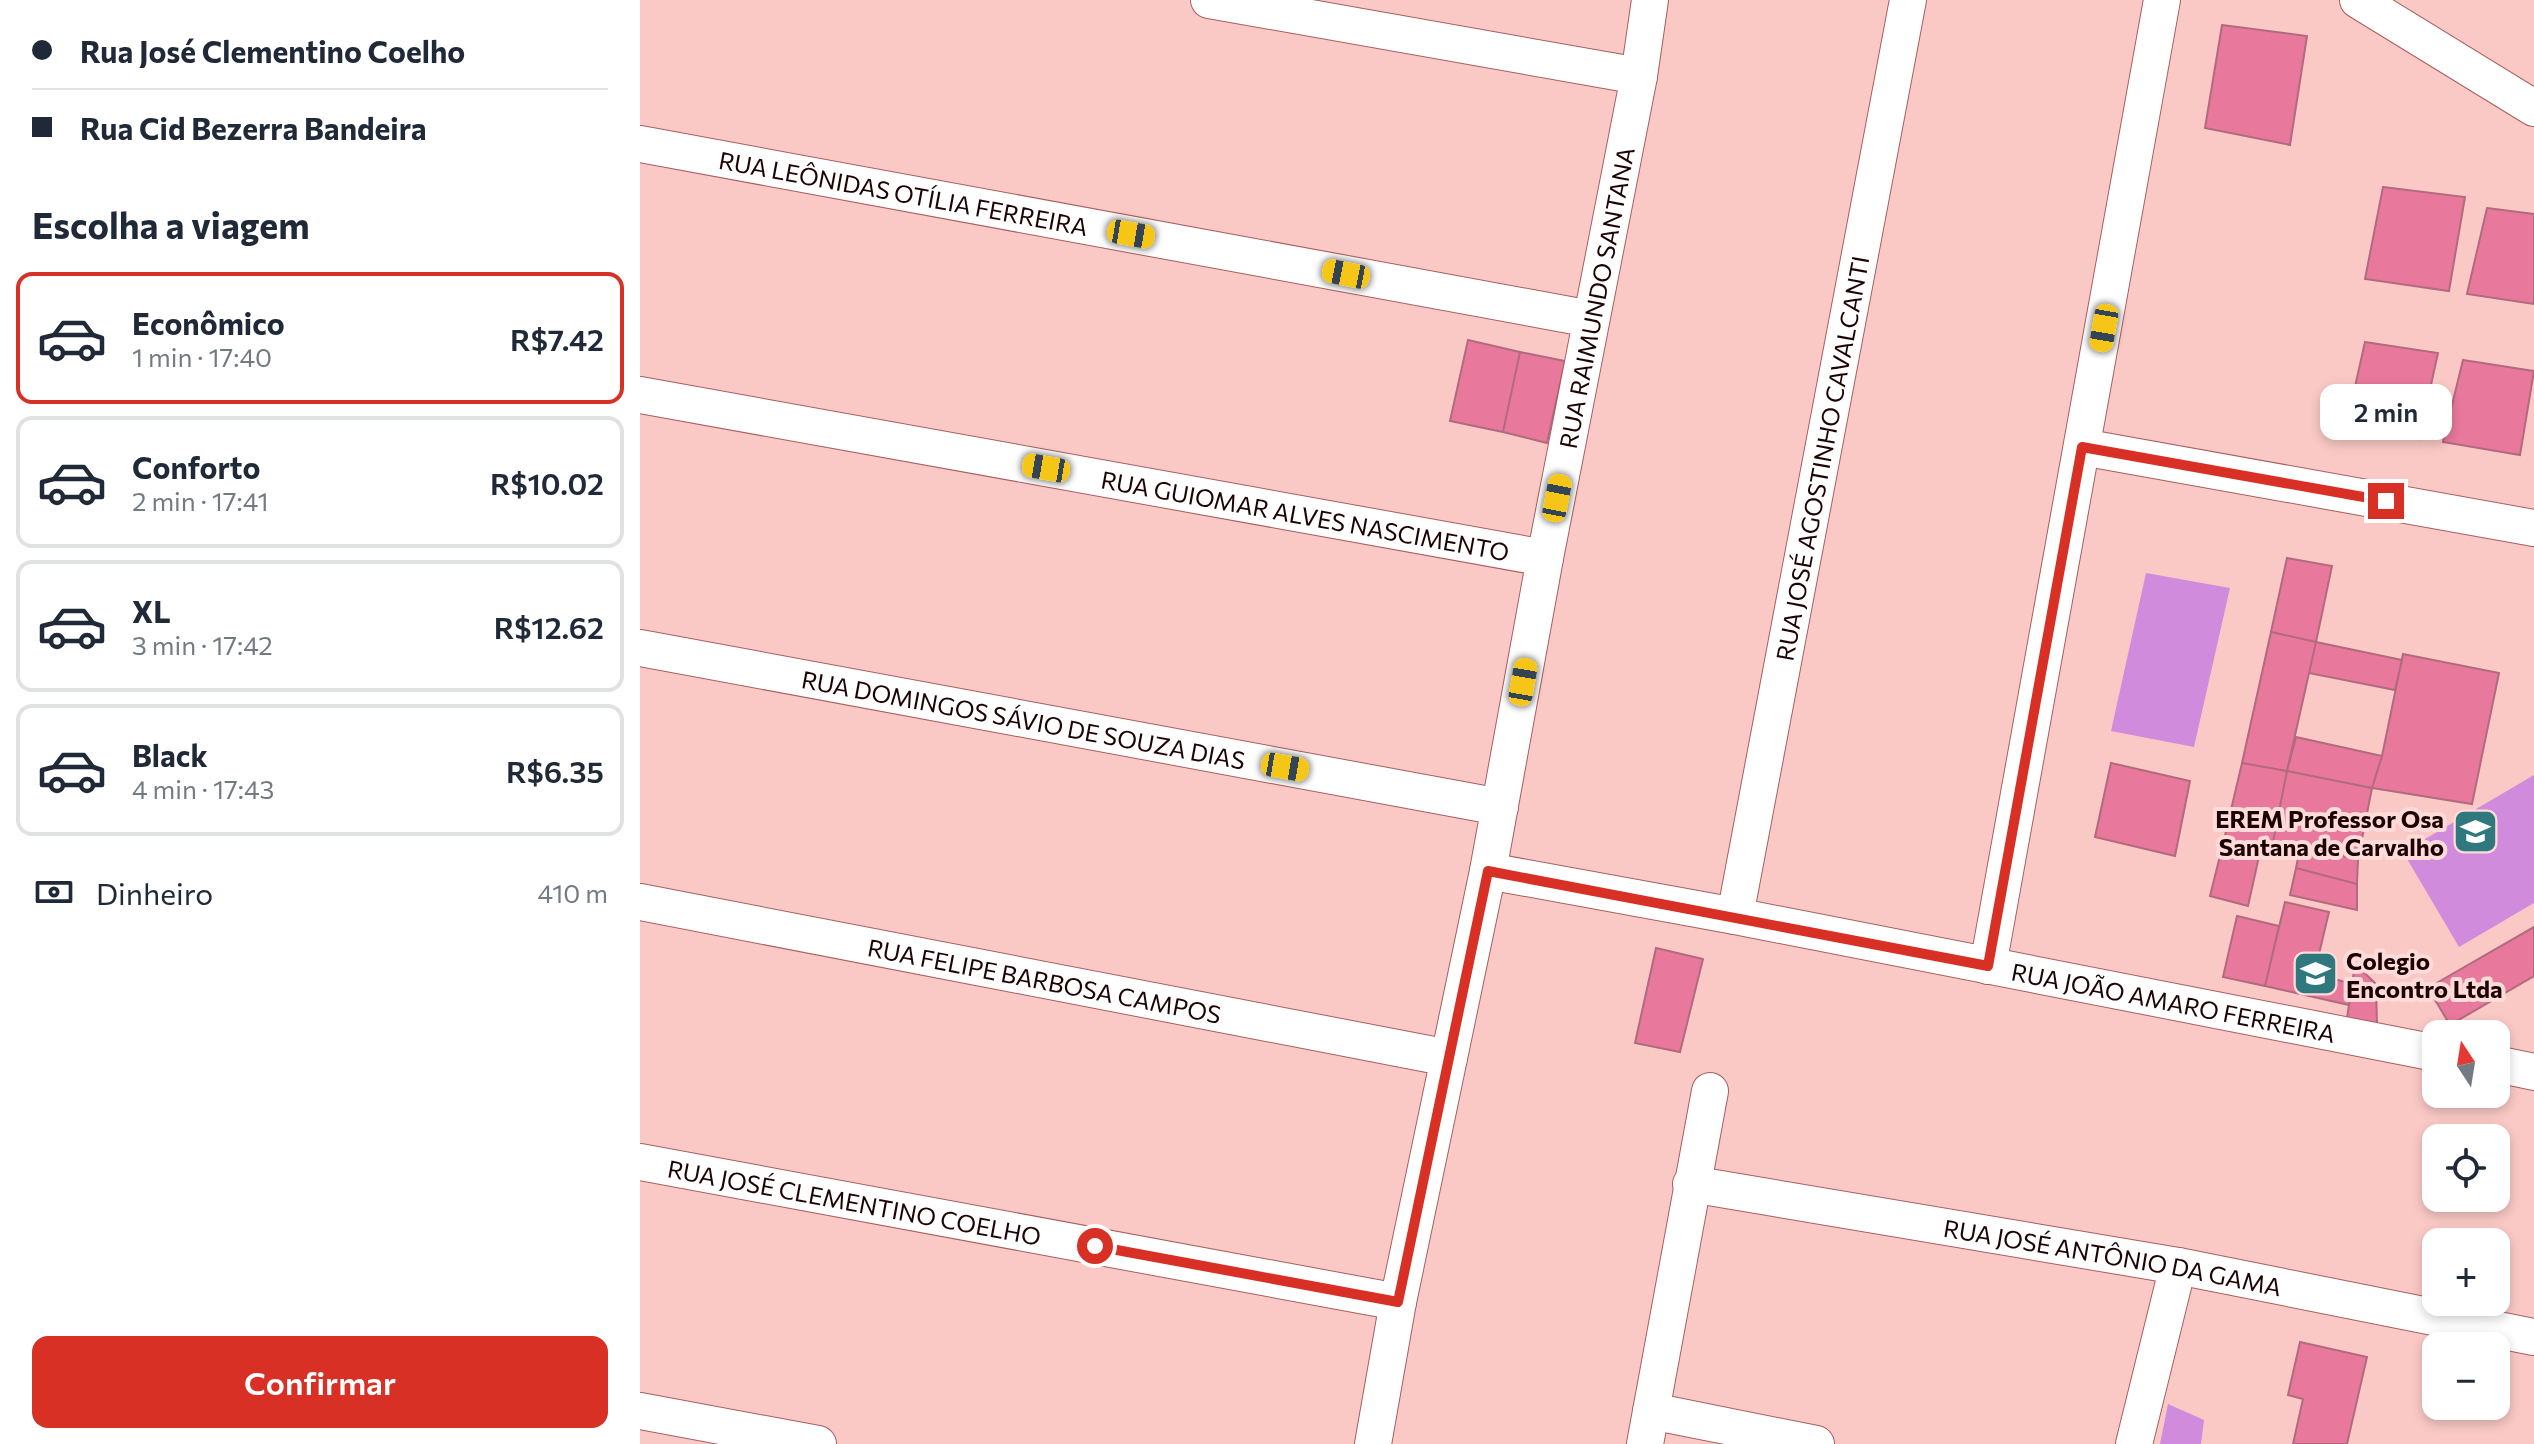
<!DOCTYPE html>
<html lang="pt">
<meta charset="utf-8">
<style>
:root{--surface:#fff;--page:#f6f6f7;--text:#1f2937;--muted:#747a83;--line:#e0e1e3;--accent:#d93025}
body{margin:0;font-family:Commissioner,sans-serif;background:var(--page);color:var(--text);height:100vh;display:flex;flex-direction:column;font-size:30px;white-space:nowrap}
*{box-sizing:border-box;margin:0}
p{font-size:26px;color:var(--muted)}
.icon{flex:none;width:44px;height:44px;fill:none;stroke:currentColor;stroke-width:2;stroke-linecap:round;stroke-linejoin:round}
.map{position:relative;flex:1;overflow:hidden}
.side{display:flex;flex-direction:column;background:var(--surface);width:640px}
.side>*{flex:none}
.guide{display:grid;align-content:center;height:176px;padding:0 32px;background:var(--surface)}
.needle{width:52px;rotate:348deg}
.buttons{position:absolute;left:1782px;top:1020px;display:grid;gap:16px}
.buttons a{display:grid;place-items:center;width:88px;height:88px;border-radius:16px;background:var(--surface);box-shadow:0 4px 12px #0003;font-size:40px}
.end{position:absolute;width:36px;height:36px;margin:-18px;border:10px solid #d93025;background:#fff;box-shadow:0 0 0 4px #fff}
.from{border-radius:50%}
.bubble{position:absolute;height:56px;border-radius:16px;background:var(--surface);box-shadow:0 4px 12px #0003;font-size:26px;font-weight:600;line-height:56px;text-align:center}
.car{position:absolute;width:24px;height:48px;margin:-24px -12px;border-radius:10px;box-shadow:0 0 6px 2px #0007;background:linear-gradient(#f5c518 24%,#345 0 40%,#f5c518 0 76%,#345 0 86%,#f5c518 0)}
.guide b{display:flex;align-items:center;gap:28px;height:76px;font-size:30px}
.guide b+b{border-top:2px solid var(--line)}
.guide i{width:20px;height:20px;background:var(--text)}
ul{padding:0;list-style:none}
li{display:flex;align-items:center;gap:24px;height:132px;margin:0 16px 12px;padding:0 16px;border:4px solid var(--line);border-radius:16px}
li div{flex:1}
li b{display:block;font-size:30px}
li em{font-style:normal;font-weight:600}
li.selected{border-color:var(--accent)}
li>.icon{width:72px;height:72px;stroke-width:1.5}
h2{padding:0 32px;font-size:36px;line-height:96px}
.pay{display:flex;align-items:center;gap:20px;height:88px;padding:0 32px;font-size:30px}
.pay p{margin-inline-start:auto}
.action{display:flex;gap:16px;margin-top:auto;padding:16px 32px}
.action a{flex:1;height:92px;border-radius:16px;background:var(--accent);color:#fff;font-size:32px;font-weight:600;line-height:92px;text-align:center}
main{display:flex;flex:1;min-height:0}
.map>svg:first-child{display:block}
.green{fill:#d08bdd}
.building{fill:#e9799c;stroke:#b26a7f;stroke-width:2}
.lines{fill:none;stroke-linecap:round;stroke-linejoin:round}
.minor-casing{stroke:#a75f5e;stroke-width:38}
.minor{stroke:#fff;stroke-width:36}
.route{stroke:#d93025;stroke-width:10}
.labels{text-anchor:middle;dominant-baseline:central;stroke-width:8;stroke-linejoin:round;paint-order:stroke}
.street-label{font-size:24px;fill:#1d0304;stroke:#fcdbd9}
.poi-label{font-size:24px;font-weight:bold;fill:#1d0304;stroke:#fcdbd9;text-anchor:end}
</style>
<main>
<section class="side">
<div class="guide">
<b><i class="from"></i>Rua José Clementino Coelho</b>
<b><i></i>Rua Cid Bezerra Bandeira</b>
</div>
<h2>Escolha a viagem</h2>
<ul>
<li class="selected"><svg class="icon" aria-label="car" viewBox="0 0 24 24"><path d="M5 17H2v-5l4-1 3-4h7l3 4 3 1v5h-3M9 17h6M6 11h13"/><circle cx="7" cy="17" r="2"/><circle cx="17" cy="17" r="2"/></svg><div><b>Econômico</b><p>1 min · 17:40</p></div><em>R$7.42</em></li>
<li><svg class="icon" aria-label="car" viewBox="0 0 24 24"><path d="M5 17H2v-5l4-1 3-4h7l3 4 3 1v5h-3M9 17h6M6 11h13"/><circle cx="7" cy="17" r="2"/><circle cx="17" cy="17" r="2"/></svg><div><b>Conforto</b><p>2 min · 17:41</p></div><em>R$10.02</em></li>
<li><svg class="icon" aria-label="car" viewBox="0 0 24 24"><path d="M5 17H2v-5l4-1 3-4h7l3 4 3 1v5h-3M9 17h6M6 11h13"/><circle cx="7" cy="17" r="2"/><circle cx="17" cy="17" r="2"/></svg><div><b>XL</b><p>3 min · 17:42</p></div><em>R$12.62</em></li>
<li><svg class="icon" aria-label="car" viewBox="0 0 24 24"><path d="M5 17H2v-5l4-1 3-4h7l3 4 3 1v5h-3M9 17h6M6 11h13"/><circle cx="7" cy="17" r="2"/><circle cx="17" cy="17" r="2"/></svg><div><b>Black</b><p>4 min · 17:43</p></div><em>R$6.35</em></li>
</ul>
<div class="pay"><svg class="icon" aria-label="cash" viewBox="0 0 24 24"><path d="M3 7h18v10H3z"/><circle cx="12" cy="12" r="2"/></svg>Dinheiro<p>410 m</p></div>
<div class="action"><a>Confirmar</a></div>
</section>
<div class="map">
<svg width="1894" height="1444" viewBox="0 0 1894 1444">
<rect width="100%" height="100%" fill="#fac9c6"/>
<path class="green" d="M1506,573L1590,588L1554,747L1471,731Z
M1894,775V903L1819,947L1763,852Z
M1528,1404L1564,1420L1561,1444H1520Z"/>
<path class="building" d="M1582,25L1667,36L1650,145L1565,128Z
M1743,187L1825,197L1809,291L1725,279Z
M1847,208L1894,214V304L1827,294Z
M828,340L880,352L863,432L810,421Z
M1725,342L1798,353L1779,439L1706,427Z
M880,352L925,361L907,443L863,432Z
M1823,360L1894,371L1880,455L1803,442Z
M1647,558L1692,566L1676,642L1631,632Z
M1631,632L1676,642L1647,771L1602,763Z
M1676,642L1762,660L1755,690L1669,673Z
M1763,654L1859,673L1832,804L1732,788L1742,756Z
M1656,737L1742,756L1732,788L1647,771Z
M1471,763L1550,781L1535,856L1455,837Z
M1602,763L1647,771L1633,842V855L1583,844Z
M1647,771L1732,788L1718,859L1633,842Z
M1583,844L1620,852L1608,906L1570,896Z
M1660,848L1718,859L1717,884L1656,868Z
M1656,868L1717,884V910L1650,895Z
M1645,902L1689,912L1669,996L1625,986Z
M1597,916L1639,926L1625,986L1583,977Z
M1894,927V976L1810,1025L1788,988Z
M1016,948L1063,959L1040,1052L995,1043Z
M1715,964L1736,984L1737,1025L1707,1018Z
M1675,974L1713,984L1709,1005L1669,996Z
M1660,1342L1727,1357L1707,1444H1653L1663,1399L1648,1395Z"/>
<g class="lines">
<defs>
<g id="minor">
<path d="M569,0L999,76"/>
<path d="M1718,0L1894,108"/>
<path id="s1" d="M0,144L951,319"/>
<path id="s2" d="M0,395L905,558"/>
<path d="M1442,447L1894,528"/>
<path id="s3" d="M0,648L860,807"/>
<path id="s4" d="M848,871L1095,916L1796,1053"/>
<path id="s5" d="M0,902L809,1058"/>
<path id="s6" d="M1095,916L1268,0"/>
<path d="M1348,966L1522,0"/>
<path d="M1856,1064L1894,1072"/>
<path id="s7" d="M0,1162L758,1302"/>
<path id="s8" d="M1051,1184L1538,1266L1894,1337"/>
<path d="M0,1411L178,1444"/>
<path d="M1011,1411L1176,1444"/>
<path id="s9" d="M733,1444L758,1302L848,871L905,558L999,76L1010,0"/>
<path d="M1005,1444L1070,1091"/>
<path d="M1494,1444L1538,1266"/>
</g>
</defs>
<use href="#minor" class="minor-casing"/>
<use href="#minor" class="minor"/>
</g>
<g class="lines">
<path class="route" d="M455,1246L758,1302L848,871L1348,966L1442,447L1746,501"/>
</g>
<defs>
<symbol id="school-square" viewBox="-11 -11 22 22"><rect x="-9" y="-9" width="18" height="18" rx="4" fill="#2f797e" stroke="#fcdbd9"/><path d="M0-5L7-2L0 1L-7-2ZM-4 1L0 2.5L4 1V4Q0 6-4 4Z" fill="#fff"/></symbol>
</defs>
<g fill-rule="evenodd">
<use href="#school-square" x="1810" y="806" width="51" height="51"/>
<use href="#school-square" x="1650" y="948" width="51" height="51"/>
</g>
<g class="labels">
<g class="street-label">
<text stroke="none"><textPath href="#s1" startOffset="268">RUA LEÔNIDAS OTÍLIA FERREIRA</textPath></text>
<text stroke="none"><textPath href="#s9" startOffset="1168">RUA RAIMUNDO SANTANA</textPath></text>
<text stroke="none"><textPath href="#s6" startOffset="466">RUA JOSÉ AGOSTINHO CAVALCANTI</textPath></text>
<text stroke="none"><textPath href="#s2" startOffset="676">RUA GUIOMAR ALVES NASCIMENTO</textPath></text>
<text stroke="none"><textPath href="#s3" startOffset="390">RUA DOMINGOS SÁVIO DE SOUZA DIAS</textPath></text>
<text stroke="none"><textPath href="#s5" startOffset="412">RUA FELIPE BARBOSA CAMPOS</textPath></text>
<text stroke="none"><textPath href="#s4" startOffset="698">RUA JOÃO AMARO FERREIRA</textPath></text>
<text stroke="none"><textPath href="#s7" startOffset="218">RUA JOSÉ CLEMENTINO COELHO</textPath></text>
<text stroke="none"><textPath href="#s8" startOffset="428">RUA JOSÉ ANTÔNIO DA GAMA</textPath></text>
</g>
<g class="poi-label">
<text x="1804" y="818">EREM Professor Osa<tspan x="1804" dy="28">Santana de Carvalho</tspan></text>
<text x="1706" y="960" text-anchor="start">Colegio<tspan x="1706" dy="28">Encontro Ltda</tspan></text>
</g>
</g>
</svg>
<div class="buttons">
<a><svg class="needle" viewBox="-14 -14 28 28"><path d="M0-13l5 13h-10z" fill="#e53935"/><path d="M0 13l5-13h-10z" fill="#747a83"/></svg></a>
<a><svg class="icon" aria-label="locate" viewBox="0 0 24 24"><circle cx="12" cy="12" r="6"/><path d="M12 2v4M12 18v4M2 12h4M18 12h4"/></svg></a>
<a>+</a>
<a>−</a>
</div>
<i class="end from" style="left:455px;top:1246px"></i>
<i class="end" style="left:1746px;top:501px"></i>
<div class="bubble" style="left:1680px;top:384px;width:132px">2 min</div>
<i class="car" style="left:491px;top:234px;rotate:100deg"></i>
<i class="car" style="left:706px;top:274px;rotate:281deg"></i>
<i class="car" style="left:1464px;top:328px;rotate:190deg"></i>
<i class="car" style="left:406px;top:468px;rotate:280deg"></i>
<i class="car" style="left:917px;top:498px;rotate:11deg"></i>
<i class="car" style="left:883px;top:682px;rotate:10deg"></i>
<i class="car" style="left:645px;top:767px;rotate:100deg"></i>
</div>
</main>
